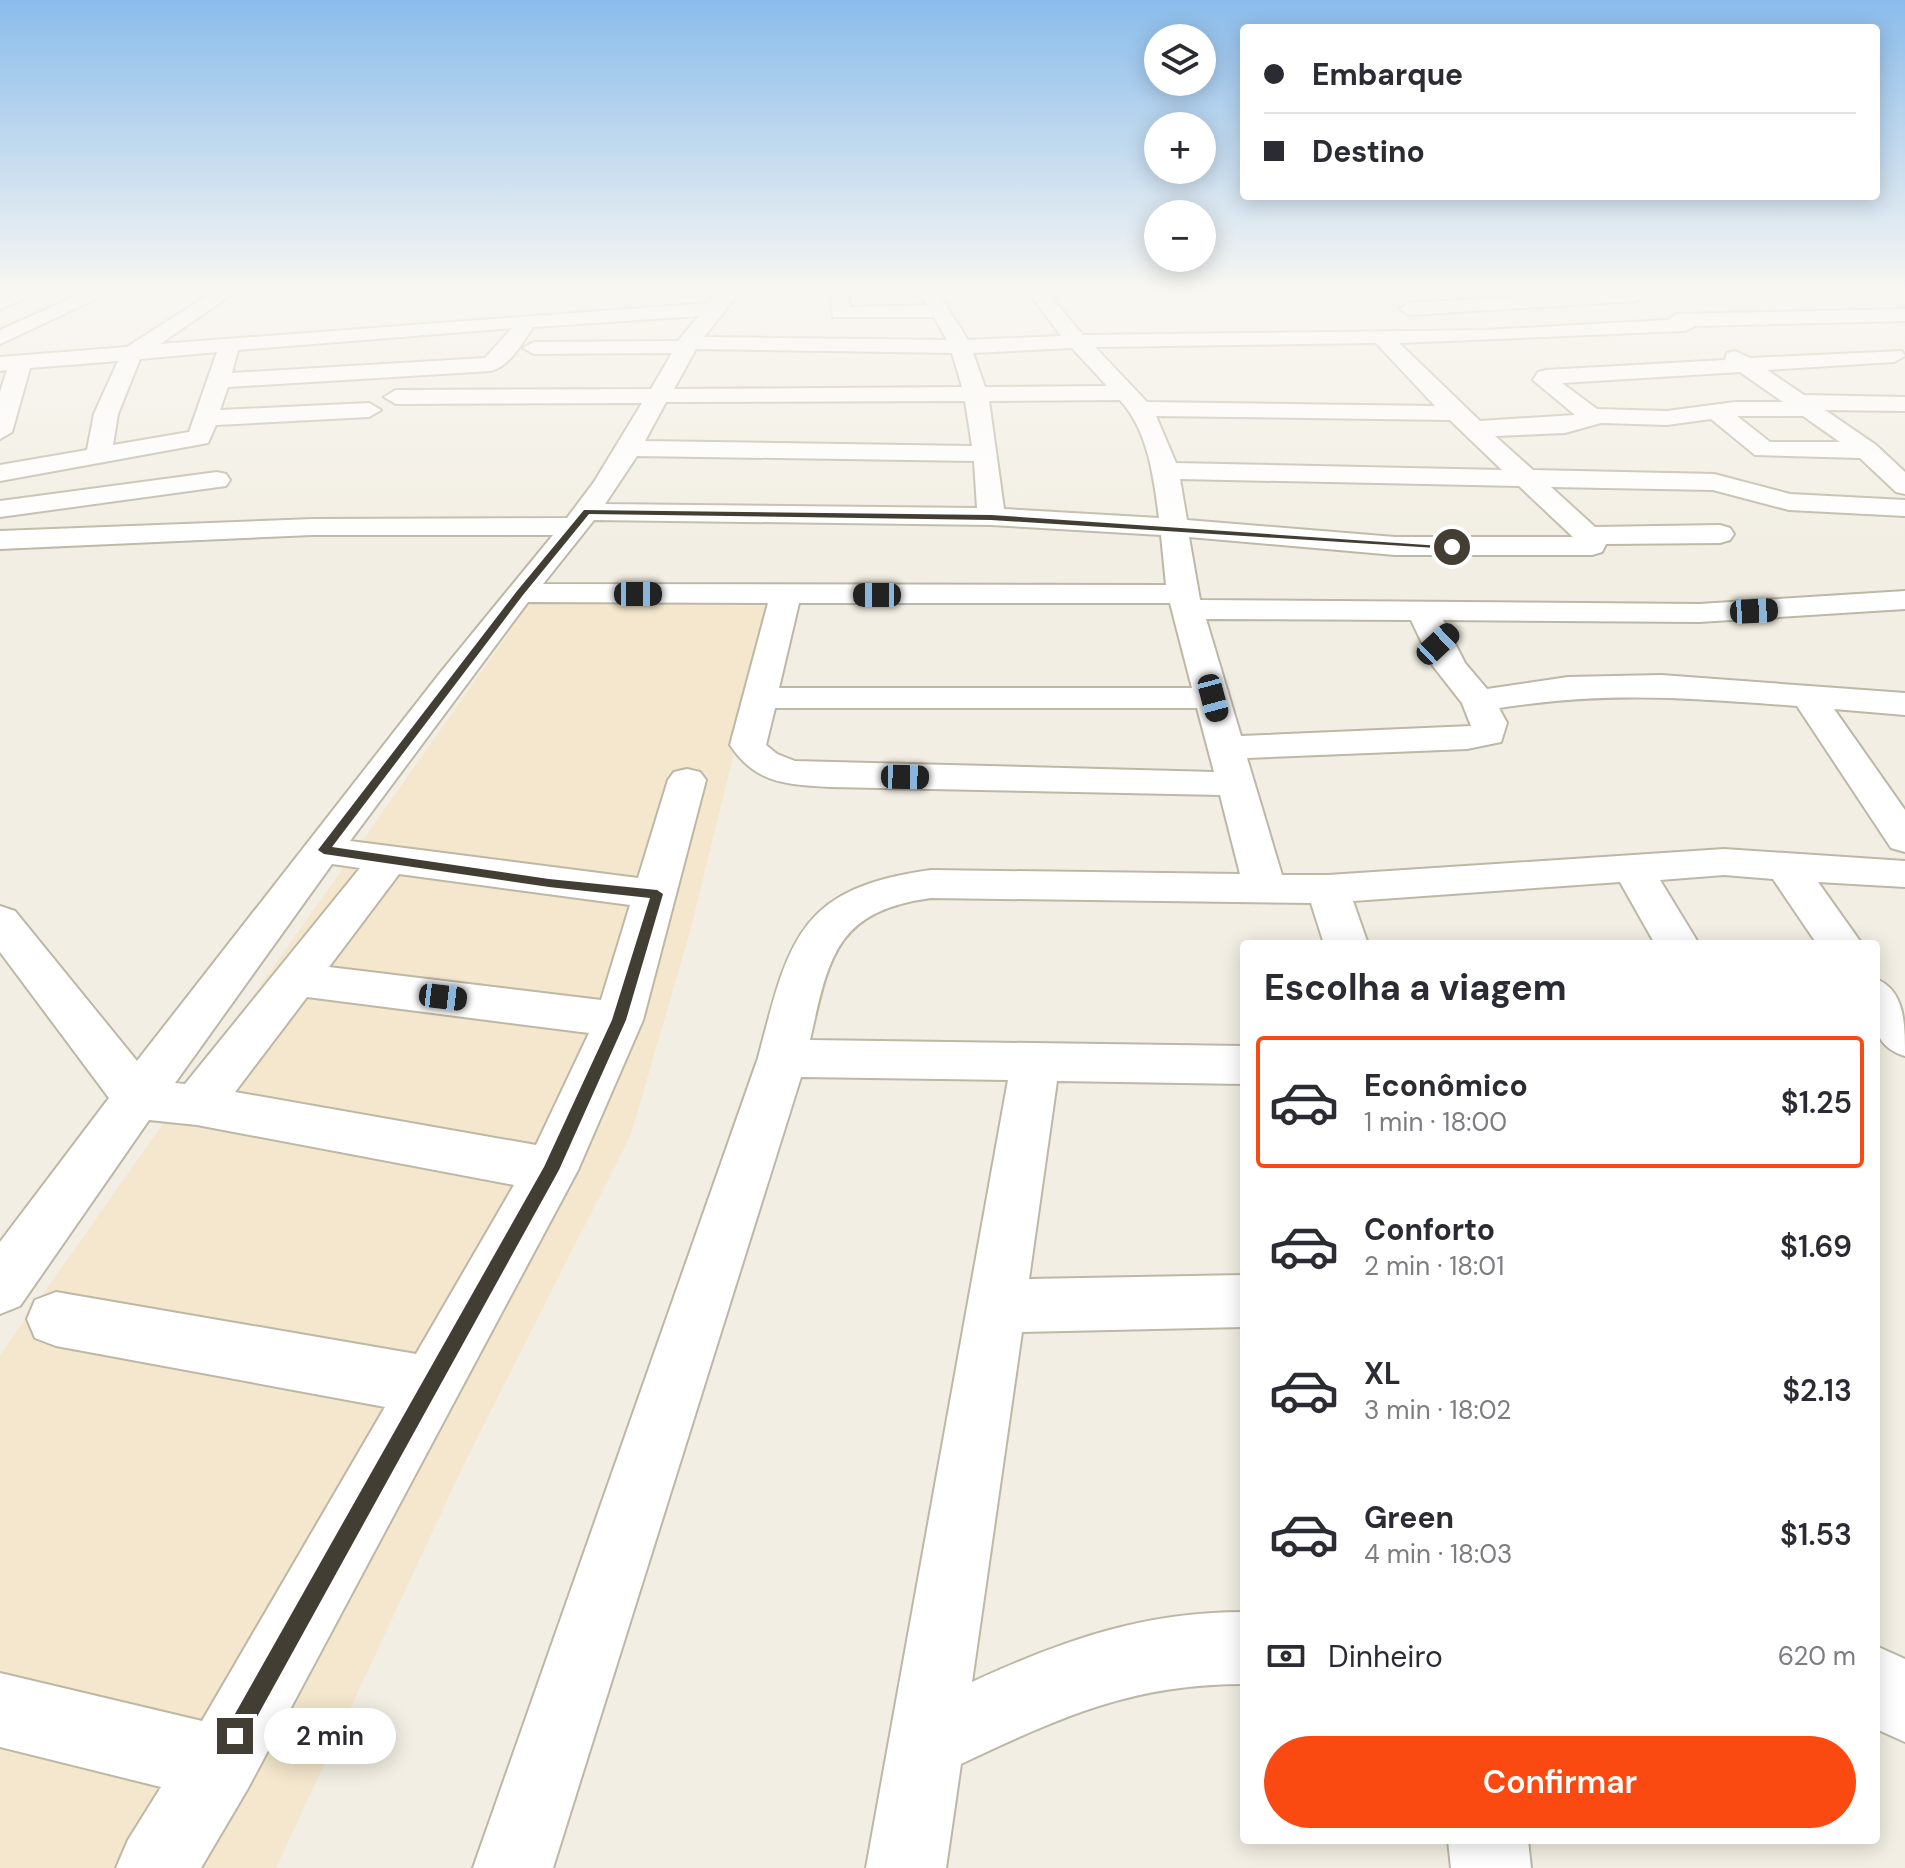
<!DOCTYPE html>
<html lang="pt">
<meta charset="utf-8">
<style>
:root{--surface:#fff;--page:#f7f7f7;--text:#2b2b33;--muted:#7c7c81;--line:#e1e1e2;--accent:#fa4a12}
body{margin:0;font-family:"DM Sans",sans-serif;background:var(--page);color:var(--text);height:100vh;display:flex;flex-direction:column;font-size:30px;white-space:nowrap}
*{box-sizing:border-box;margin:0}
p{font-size:26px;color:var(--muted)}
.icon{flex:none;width:44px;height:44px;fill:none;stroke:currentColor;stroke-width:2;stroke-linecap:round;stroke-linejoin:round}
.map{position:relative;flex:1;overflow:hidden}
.panel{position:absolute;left:1240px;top:940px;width:640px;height:904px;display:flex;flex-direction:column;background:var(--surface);border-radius:8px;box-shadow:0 4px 20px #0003}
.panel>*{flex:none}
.guide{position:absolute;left:1240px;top:24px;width:640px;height:176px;border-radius:8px;box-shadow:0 4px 20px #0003;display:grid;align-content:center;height:176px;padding:0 24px;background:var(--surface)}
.buttons{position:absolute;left:1144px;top:24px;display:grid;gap:16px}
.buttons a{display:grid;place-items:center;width:72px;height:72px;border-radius:50%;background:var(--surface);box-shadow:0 4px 20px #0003;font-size:40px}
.end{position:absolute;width:36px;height:36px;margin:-18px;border:10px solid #433e33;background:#fff;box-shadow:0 0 0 4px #fff}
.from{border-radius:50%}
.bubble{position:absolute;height:56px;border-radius:28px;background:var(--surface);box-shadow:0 4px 20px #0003;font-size:26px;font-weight:600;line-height:56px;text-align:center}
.car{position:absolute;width:24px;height:48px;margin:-24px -12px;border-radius:10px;box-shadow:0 0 6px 2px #0007;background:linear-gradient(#222 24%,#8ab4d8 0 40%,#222 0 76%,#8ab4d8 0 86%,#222 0)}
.guide b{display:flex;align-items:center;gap:28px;height:76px;font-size:30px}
.guide b+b{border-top:2px solid var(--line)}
.guide i{width:20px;height:20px;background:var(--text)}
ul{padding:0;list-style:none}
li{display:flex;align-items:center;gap:24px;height:132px;margin:0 16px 12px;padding:0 8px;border:4px solid transparent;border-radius:8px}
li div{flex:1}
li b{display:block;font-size:30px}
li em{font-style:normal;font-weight:600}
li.current{border-color:var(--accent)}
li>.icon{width:72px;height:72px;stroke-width:1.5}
h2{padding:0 24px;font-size:36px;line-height:96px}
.pay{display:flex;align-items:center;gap:20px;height:88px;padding:0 24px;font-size:30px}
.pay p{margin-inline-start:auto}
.primary-button{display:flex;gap:16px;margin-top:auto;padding:16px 24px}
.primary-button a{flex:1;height:92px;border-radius:48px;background:var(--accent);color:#fff;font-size:32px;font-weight:600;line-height:92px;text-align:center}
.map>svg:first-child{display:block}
.commercial{fill:#f4e7cd}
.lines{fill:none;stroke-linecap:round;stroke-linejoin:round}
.minor-casing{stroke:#bdb7a6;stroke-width:4}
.minor{fill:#fff;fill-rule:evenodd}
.route{fill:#433e33}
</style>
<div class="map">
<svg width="1905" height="1868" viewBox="0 0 1905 1868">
<rect width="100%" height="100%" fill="#f2eee3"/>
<path class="commercial" d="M537,601L770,606L690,932L631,1134L465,1462L276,1868H0V1355L527,607Z"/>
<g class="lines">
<defs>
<path id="minor" d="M17,290H43L0,309V296Z
M90,290H115L0,344V330Z
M216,290H238L160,344L709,303L721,290H741L704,337L947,340L934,317H833L830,290H848L850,307L927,305L917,290H936L968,340L1061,336L1027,290H1045L1083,335L1486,330L1667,320L1677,314L1905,309V321L1695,326L1685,331L1399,343L1480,421L1575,415L1533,380L1538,372L1546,370L1725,360L1727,353L1735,351L1750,358L1902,351L1905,356L1894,362L1767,370L1804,395L1905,397V411L1825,410L1876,445L1905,472V494L1896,492L1860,458L1755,455L1711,419L1667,425L1601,423L1565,433L1495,436L1533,470L1714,474L1790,494L1905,500V516L1789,510L1713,490L1551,487L1595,527L1720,525L1730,528L1734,534L1730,540L1720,543L1606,544L1602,552L1592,555H1395L1189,537L1200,600L1699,604L1905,591V609L1699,622L1443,620L1465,663L1487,689L1568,677L1661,675L1905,693V715L1834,709L1905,810V852L1891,848L1797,706C1690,698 1606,691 1499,708L1507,723L1501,742L1467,749L1247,758L1282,875H1328L1724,849L1905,861V887L1818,882L1862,944H1817L1773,879L1724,875L1660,880L1699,944H1655L1620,882L1353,901L1368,944H1324L1311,903L931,898C836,911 829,956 810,1040L1244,1046V1084L1057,1081L1029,1279L1244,1275V1327L1022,1332L972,1682C1064,1640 1143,1612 1244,1612V1684C1131,1684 1061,1717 961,1764L946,1868H866L1008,1080L801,1077L553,1868H473L758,1058C789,940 798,888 931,870L1240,874L1220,795L830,787C786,784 756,784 730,745L768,603L528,602L350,841L638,878L668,780L674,772L687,769L700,772L706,780L643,1020L578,1170L247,1790L201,1868H116L128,1840L161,1787L0,1747V1673L202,1721L385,1407L56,1346L35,1338L27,1319L35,1300L56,1292L416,1354L514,1185L197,1125L149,1120L20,1306L0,1314V1242L109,1098L0,952V906L15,911L137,1061L440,673L553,535H312L0,549V531L312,519L567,518L594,482L642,403L396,404L384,397L396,390L651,389L672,353L534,354L523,348L534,342L678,341L699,316L533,327C523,342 510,366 491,371L228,387L220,410L369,403L381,410L369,417L216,425L208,443L0,481V465L87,450L94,414L118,361L30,368L12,432L0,439V392L7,370L0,371V357L127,347ZM512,328L485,358L232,373L238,350ZM1376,343L1435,406L1147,402L1095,347ZM1072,348L1107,386L985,387L973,353ZM696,349L952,353L962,387L674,389ZM217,352L189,432L113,445L118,414L140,359ZM1740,372L1783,402H1735L1667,411L1597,409L1562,383ZM1120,400C1148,430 1154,478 1159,518L1004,509L989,401ZM965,401L972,446L645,441L666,402ZM1156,416L1450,420L1502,470L1176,463ZM1737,416H1803L1840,442H1770ZM637,456L974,461L977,508L605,504ZM1180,479L1519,486L1573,537H1395L1187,520ZM594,520L991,525L1161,535L1166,585L543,584ZM799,603H1170L1192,688H779ZM1206,619L1411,620L1433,666L1462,703L1471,726L1241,736ZM775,708H1197L1214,772L795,761L777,754L766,745ZM332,864L360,868L185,1084L175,1083ZM399,874L630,905L601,1000L329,967ZM307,997L589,1033L536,1145L235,1092Z
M1631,290L1643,291L1646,295L1636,301L1410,315L1400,309L1410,303Z
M217,472L226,474L230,480L226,486L0,517V501Z
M1876,979C1905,990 1905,1024 1905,1056C1866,1044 1876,1013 1876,979Z
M1876,1646L1905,1659V1742L1876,1729Z
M1448,1840H1528L1531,1868H1451Z"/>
</defs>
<use href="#minor" class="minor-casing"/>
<use href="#minor" class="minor"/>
</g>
<linearGradient id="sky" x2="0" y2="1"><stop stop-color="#8abceb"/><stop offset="0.53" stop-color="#f9f7f2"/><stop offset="1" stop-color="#f9f7f2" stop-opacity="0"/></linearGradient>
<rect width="1905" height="551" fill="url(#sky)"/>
<path class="route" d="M584,510L991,515L1456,547L1452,549L991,520L589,514L523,595L332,847L549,879L657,890L663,894L626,1020L559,1170L242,1744L235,1747L227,1744L224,1736L227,1728L544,1167L612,1020L650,898L549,887L324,854L318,850L517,591Z"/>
</svg>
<div class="buttons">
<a><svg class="icon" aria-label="layers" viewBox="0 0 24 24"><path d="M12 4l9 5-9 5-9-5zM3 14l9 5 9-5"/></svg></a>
<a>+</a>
<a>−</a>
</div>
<i class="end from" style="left:1452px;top:547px"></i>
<i class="end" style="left:235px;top:1736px"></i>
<div class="bubble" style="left:264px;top:1708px;width:132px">2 min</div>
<i class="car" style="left:638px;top:594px;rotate:90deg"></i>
<i class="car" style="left:877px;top:595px;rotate:270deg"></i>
<i class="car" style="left:1754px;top:611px;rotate:87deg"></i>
<i class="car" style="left:1438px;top:644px;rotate:47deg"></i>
<i class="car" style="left:1213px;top:698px;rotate:165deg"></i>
<i class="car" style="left:905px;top:777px;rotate:91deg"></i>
<i class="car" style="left:443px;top:997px;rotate:97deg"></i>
<div class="guide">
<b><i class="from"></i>Embarque</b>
<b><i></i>Destino</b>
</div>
<section class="panel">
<h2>Escolha a viagem</h2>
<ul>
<li class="current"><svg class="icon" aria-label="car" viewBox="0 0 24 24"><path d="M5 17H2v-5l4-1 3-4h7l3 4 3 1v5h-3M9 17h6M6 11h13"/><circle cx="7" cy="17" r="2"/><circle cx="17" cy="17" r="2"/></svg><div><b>Econômico</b><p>1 min · 18:00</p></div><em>$1.25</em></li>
<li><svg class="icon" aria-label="car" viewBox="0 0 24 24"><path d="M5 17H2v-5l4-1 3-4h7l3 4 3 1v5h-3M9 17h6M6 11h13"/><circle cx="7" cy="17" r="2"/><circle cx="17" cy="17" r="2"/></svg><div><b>Conforto</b><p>2 min · 18:01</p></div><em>$1.69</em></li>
<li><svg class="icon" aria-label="car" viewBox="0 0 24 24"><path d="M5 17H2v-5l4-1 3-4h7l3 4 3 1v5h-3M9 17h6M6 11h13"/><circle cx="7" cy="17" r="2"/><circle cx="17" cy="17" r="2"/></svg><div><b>XL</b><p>3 min · 18:02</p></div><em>$2.13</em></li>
<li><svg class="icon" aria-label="car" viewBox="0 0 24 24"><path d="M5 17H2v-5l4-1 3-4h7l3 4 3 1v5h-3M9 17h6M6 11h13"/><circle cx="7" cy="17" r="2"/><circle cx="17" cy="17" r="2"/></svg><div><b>Green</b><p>4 min · 18:03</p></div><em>$1.53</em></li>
</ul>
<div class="pay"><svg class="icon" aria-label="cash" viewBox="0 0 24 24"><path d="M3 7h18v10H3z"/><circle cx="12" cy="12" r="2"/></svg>Dinheiro<p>620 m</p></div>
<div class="primary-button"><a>Confirmar</a></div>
</section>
</div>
